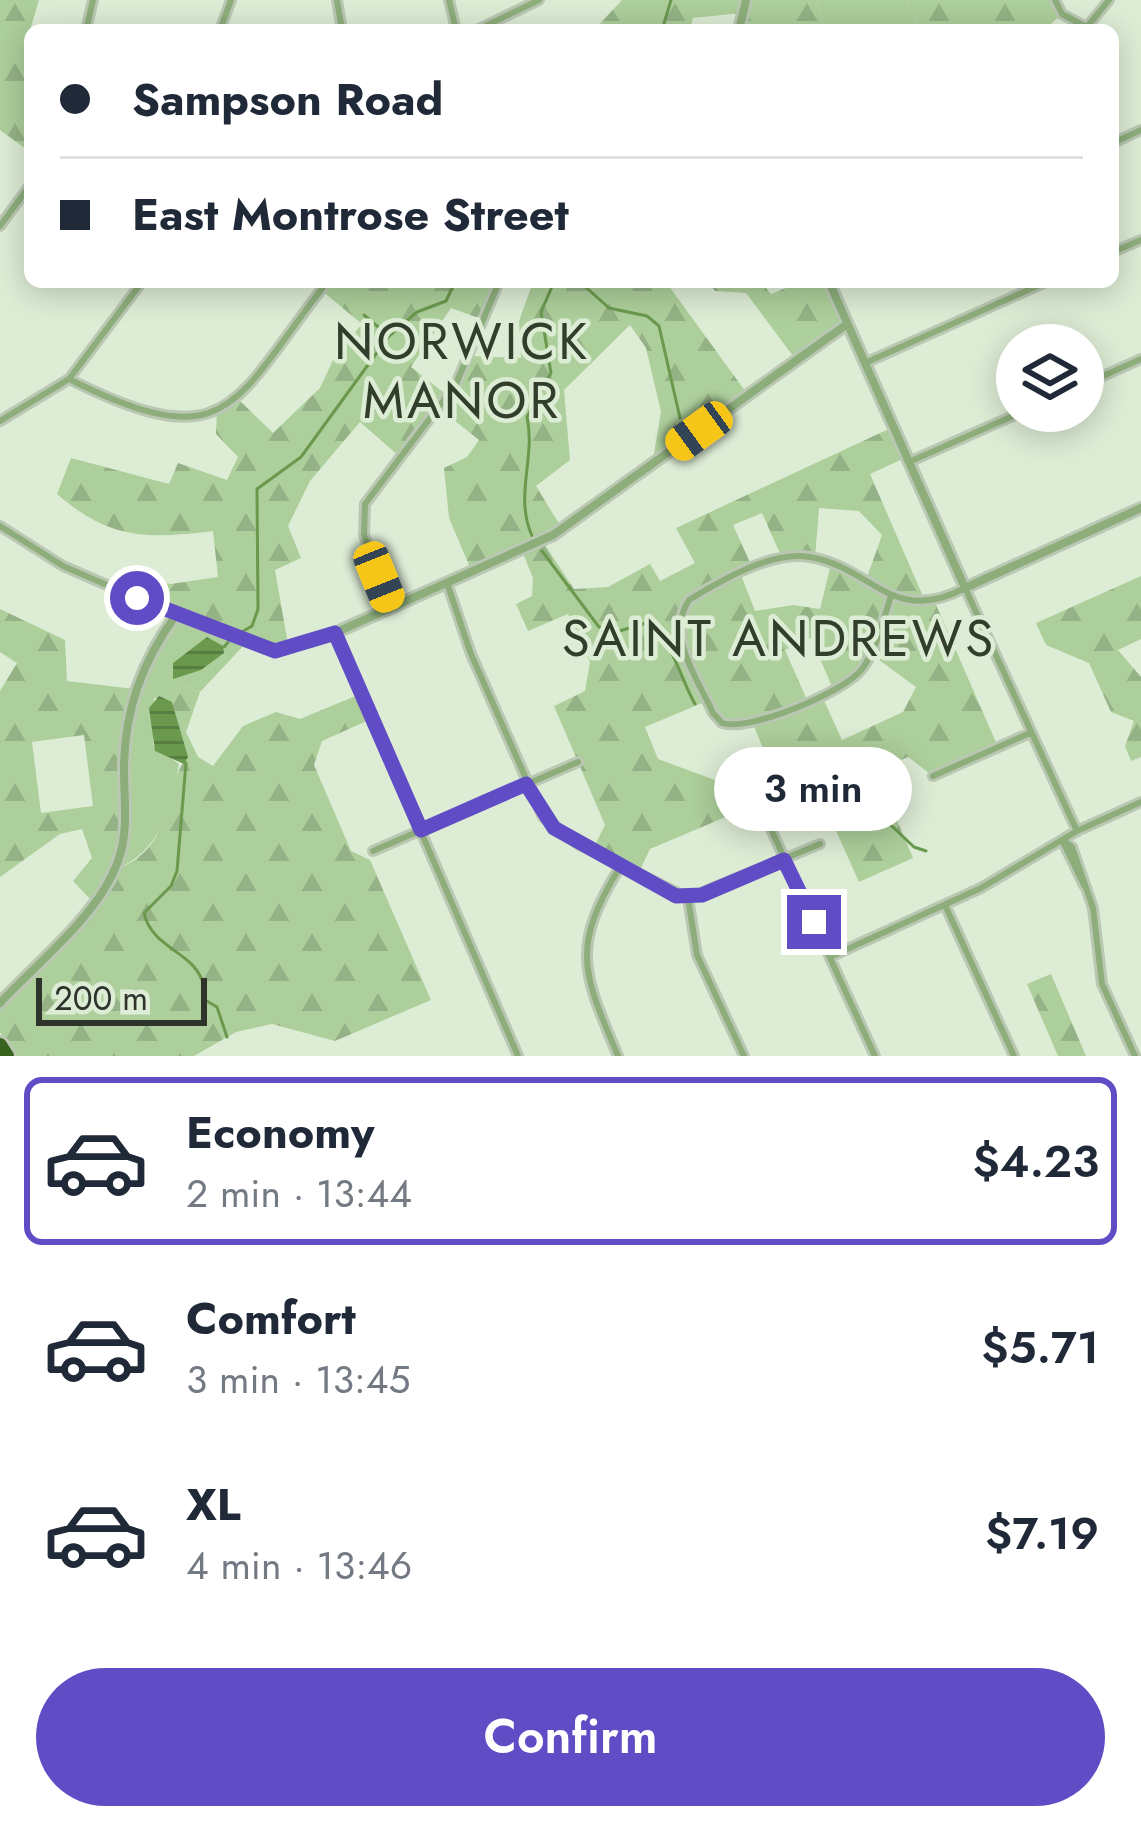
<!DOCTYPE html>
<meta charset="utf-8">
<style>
:root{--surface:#fff;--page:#f6f6f7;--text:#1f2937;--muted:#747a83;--line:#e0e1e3;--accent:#604dc6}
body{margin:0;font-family:Jost,sans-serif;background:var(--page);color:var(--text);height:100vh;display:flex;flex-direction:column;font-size:45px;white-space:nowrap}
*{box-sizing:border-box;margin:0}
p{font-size:39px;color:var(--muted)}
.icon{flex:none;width:66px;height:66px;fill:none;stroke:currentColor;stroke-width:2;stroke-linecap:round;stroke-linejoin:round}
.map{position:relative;height:1056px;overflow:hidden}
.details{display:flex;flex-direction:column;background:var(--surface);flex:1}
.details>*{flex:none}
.top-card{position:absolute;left:24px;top:24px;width:1095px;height:264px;border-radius:18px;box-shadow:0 6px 30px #0003;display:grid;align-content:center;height:264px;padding:0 36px;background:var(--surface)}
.tools{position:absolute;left:996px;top:324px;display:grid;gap:24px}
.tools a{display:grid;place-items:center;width:108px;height:108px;border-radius:50%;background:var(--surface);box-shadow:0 6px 30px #0003;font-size:60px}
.scale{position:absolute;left:36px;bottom:30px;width:171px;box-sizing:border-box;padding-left:12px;border:6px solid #2e332b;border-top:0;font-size:33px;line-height:42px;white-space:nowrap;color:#2e332b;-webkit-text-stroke:9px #ddecd5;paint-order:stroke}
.end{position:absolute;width:54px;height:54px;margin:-27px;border:15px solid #604dc6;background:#fff;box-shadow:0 0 0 6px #fff}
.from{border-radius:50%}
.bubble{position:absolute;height:84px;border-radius:42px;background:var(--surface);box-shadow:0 6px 30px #0003;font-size:39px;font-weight:600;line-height:84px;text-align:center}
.car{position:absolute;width:36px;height:72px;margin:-36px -18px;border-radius:15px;box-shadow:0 0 9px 3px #0007;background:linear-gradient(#f5c518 24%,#345 0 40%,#f5c518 0 76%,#345 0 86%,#f5c518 0)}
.top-card b{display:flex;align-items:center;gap:42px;height:114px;font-size:45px}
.top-card b+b{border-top:3px solid var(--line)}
.top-card i{width:30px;height:30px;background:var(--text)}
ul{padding:21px 0 0;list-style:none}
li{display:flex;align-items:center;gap:36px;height:168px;margin:0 24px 18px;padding:0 12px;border:6px solid transparent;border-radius:18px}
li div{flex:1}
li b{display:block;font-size:45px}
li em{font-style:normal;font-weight:600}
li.current{border-color:var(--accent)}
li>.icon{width:108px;height:108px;stroke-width:1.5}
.cta{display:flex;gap:24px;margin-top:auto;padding:24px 36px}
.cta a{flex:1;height:138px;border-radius:72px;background:var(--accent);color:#fff;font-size:48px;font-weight:600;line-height:138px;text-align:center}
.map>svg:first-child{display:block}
.green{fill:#adcf9b}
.forest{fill:url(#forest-firs);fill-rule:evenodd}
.water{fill:url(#water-rules)}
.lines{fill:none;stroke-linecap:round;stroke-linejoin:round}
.stream{stroke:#6a994d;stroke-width:3}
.minor-casing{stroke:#bac7b3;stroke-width:12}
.tertiary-casing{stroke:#bac7b3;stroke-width:14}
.motorway-casing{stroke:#bac7b3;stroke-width:20}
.minor{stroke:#8dae7b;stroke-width:6}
.tertiary{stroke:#8dae7b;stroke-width:8}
.motorway{stroke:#3a621f;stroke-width:14}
.route{stroke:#604dc6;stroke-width:15}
.labels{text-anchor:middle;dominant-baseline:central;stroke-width:9;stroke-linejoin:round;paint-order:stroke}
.neighbourhood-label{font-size:51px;letter-spacing:3px;fill:#323e2c;stroke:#ddecd5}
</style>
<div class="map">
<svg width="1141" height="1056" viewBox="0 0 1141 1056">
<defs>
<pattern id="forest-firs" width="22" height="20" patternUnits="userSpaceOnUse" patternTransform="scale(3)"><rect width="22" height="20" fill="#adcf9b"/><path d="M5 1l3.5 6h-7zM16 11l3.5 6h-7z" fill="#95b286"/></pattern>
<pattern id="water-rules" width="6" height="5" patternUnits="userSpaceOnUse" patternTransform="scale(3)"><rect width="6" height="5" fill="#6a994d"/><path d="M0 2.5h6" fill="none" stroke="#587d40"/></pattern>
</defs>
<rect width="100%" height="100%" fill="#ddecd5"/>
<path class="green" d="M817,0H906L920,30H825Z
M173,615L247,642L200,692L182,685L172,702L154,698L153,745L179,764C171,810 161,850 115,870L135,691Z"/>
<path class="forest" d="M0,0H39L28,37L24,102L30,107V152L0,130Z
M622,0H817L825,30H739L742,13L693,18L690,30H594Z
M906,0H1055L1062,14L1044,30H920Z
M327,282H499L484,320L451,308L411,367L448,396L470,356L521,358L519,321L533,282H666L748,395L652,465L661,412L646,348L630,325L564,390L570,460L536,486L563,530L543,542L574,589L608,587L650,564L660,581L695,563L676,528L893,427L907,457L870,474L925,601L934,600L998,747L933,776L908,757L876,771L913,858L859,882L824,804L792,789L650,849L637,876L592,851L605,825L554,706L585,691L590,662L568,614L528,631L516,604L532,596L533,578L522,551L472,572L449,518L444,468L467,457L479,440L440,409L399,456L360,422L310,481L288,526L301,558L275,570L289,650L275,651L137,598L142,580L171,584L218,577L213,531C147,539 110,540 57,494L71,458L169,484L178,463L227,480L238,457L216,434L217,410L236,397L273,433L320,388L335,356L362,324L321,290ZM819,508L859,511L882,535L865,583L831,564L820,609L793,605L755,611L741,575L753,569L733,525L762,513L782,558H815ZM811,638L833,689L860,672L871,654L916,687L903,712L842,740L821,694L807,700L785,650ZM707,701L722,723L753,724L773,772L734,787L658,759L645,727Z
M708,282H761L771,294L801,282H829L847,324L796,360L746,293L715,291Z
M1141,576V639L1118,650L1141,677V757L1131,761L1125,746L1134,721L1111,712L1089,663L1046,645L1036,623Z
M0,609L65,640L67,681L135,689L118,869C177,844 160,793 187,757L172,702L182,685L200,692L186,732L198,757L213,766L243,726L276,712L300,719L358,695L369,720L322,741L314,765L351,851L370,860L431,1000L335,1041L272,1024L236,1032L194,1056H15L0,1032V1008L93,902L73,881L92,858L82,829L60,834L0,877V691L17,663L0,652ZM84,735L93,806L41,813L32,742Z
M1051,974L1086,1056H1058L1027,984Z"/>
<path class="water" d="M207,637L223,646L224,653L201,670L173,679V663Z
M159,696L172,702L188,757L184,764L155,751L149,708Z"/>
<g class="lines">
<path class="stream" d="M662,30L671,0
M580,282L609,308L647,316L659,326L680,418
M364,315L389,336
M532,536C514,495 536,458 527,417L551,373L541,312L554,282
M542,551L599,627L616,632L646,623C674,641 679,676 695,704
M240,633L252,626L258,609L257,489L301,457L389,336L417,312L446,301L455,282
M224,647L229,641
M186,763L177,871L171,886L144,913C152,948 191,951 202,980C204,987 203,994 205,1000L217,1007L227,1037
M807,775L828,770L839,776L914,847L926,851"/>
<defs>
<path id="minor" d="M337,0L342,30
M449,0L456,30
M1055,0L1062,14L1086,27
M1087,27L1109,0
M86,30L93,0
M220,30L231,0
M477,30L539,0
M1113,143L1141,130
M0,226L30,185
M1113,252L1141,240
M865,363L1046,282
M69,379L142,282
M1083,385L1141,359
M0,421L69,379C230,460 233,403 327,282
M909,462L1024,411
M0,526L63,566L176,615
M447,583L471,654L543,817L578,844L688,898L820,844
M891,596C883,620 877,649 862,669C845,692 749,732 722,723L713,713C698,679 665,636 689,600C720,581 772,550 810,557C873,568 892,626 965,588L1077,831
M392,608L364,535L365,504L456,384L499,282
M335,633L518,1056
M933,776L1030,733
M759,803L875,1056
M1064,841L1072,847L1093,908L1102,984L1135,1056
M1064,844L1084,885
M373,851L578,762
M688,898L697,955L744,1056
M945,905L1014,1056
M830,957L981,888L1077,831L1141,802
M618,1056C583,973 570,948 620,867"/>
<path id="tertiary" d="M739,30L746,0
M829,282L965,588L1141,508
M0,1003C38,962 99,915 118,861C129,831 124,801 124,770C124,711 142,662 176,615L275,651L328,636L553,535L847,324"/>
<path id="motorway" d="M0,1045L7,1056"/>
</defs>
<use href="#minor" class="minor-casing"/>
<use href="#tertiary" class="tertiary-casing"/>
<use href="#motorway" class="motorway-casing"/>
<use href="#minor" class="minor"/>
<use href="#tertiary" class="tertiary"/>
<use href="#motorway" class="motorway"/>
</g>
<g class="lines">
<path class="route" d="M137,598L275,651L335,633L421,830L526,784L554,828L676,896L702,895L784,860L814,922"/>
</g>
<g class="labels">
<g class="neighbourhood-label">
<text x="462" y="341">NORWICK<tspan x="462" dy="59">MANOR</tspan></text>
<text x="779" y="638">SAINT ANDREWS</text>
</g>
</g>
</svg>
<div class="tools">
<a><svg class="icon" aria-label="layers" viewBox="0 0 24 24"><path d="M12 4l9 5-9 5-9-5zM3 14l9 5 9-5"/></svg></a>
</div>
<div class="scale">200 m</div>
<i class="end from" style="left:137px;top:598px"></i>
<i class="end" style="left:814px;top:922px"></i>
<div class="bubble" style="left:714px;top:747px;width:198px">3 min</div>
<i class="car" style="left:699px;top:431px;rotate:234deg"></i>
<i class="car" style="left:379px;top:577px;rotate:158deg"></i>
<div class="top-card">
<b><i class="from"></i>Sampson Road</b>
<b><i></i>East Montrose Street</b>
</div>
</div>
<section class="details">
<ul>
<li class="current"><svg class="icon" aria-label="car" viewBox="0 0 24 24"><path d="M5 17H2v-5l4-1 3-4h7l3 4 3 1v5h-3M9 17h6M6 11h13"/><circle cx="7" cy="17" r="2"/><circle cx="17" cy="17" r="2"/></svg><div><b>Economy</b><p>2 min · 13:44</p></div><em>$4.23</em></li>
<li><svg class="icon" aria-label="car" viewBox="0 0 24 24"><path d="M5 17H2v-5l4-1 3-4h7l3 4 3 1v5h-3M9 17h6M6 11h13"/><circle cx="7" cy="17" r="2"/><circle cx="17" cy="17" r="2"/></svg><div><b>Comfort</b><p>3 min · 13:45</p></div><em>$5.71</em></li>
<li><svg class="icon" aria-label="car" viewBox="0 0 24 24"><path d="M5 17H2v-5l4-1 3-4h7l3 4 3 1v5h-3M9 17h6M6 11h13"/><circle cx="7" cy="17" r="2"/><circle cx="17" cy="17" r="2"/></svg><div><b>XL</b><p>4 min · 13:46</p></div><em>$7.19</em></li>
</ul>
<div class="cta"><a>Confirm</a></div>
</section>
